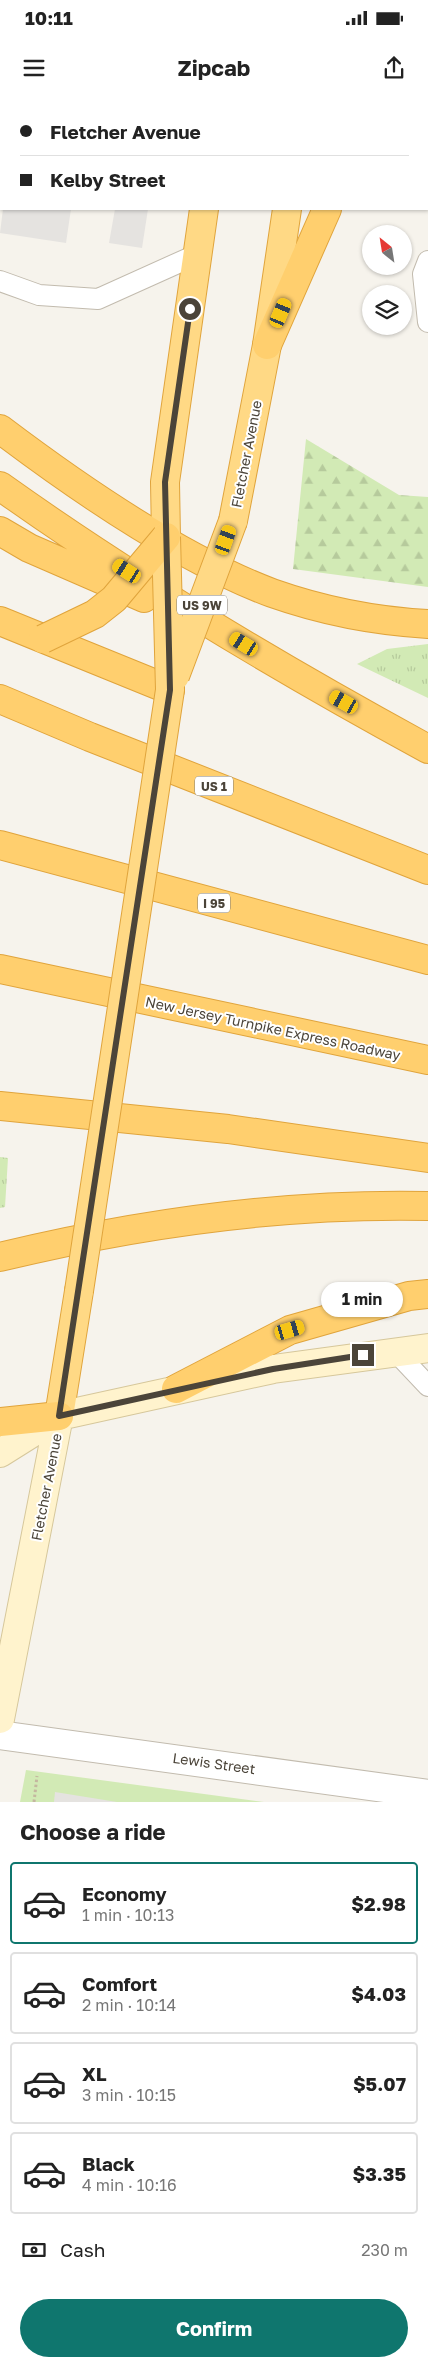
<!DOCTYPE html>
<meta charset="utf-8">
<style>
:root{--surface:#fff;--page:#f2f2f2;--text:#222;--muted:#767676;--line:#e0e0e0;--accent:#0f766e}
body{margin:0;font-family:"Golos Text",sans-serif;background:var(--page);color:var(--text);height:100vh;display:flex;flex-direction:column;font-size:19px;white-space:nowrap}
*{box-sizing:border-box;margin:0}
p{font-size:16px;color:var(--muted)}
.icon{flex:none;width:28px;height:28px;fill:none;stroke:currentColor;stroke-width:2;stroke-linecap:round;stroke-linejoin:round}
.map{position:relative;height:1702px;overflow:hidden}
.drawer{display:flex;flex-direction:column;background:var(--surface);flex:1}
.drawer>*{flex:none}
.guide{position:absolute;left:0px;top:0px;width:429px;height:110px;box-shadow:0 1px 4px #0004;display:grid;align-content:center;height:110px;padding:0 20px;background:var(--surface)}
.needle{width:32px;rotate:330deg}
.controls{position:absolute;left:362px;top:125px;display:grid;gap:10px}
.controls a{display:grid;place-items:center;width:50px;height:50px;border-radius:50%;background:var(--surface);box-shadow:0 1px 4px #0004;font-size:25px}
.end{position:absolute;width:22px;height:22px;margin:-11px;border:6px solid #4b4439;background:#fff;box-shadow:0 0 0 2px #fff}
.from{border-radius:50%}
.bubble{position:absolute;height:35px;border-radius:18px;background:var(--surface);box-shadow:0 1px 4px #0004;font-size:16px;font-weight:700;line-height:35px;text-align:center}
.car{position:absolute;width:15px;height:30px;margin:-15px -8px;border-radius:6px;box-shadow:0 0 4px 1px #0007;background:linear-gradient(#f5c518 24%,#345 0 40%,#f5c518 0 76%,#345 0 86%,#f5c518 0)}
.guide b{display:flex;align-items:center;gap:18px;height:48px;font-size:19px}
.guide b+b{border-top:1px solid var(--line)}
.guide i{width:12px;height:12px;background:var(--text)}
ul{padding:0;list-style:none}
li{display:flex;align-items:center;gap:15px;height:82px;margin:0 10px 8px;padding:0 10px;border:2px solid var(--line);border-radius:5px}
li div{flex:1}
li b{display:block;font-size:19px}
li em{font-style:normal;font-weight:700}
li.on{border-color:var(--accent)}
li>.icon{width:45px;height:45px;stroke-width:1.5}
h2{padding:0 20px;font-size:22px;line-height:60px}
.pay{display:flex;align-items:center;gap:12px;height:55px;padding:0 20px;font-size:19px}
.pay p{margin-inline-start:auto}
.cta{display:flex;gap:10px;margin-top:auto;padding:10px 20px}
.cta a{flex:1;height:58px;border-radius:30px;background:var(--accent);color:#fff;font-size:20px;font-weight:700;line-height:58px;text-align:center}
.status{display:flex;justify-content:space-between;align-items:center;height:35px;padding:0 25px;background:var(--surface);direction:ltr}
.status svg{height:14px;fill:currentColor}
header{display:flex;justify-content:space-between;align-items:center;height:65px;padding:0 20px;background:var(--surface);font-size:22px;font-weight:700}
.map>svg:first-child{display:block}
.grass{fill:url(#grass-tufts)}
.forest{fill:url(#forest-firs)}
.park{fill:#d2eab5}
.parking{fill:#e5e3e0}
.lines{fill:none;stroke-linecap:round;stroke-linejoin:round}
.service-casing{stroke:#c2bbae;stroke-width:22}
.minor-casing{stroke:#c2bbae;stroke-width:30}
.secondary-casing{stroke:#d6c79b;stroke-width:30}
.trunk-casing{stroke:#e0a43c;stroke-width:30}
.motorway-casing{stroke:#e0a43c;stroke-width:30}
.path{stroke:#c4b79f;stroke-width:3;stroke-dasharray:2.5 2.5;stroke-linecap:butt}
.service{stroke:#fff;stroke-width:20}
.minor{stroke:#fff;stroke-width:28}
.secondary{stroke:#fff3cd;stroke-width:28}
.trunk{stroke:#ffd985;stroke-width:28}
.motorway{stroke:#ffcf6e;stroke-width:28}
.trunk-bridge-casing{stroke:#e0a43c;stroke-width:30;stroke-linecap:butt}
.motorway-bridge-casing{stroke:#e0a43c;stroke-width:30;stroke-linecap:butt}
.trunk-bridge{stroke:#ffd985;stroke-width:28}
.motorway-bridge{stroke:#ffcf6e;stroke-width:28}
.route{stroke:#4b4439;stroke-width:6}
.labels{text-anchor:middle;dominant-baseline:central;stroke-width:4;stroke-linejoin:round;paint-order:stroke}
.shield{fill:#fff;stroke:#817c74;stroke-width:1}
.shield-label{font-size:12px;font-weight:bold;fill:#4b4439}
.street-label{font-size:14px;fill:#4b4439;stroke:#fff}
</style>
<div class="status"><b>10:11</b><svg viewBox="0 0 49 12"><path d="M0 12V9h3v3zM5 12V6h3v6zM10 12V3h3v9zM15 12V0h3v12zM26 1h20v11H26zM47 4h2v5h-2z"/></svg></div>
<header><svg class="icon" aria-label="menu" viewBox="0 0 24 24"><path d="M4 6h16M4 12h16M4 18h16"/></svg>Zipcab<svg class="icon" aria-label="share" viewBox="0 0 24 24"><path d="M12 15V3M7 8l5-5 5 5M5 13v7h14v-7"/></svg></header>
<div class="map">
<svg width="428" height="1702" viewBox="0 0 428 1702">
<defs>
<pattern id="grass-tufts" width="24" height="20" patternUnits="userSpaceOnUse" patternTransform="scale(1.25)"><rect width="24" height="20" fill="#d2eab5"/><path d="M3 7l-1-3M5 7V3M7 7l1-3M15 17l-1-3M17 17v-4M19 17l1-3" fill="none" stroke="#b6ca9c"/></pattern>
<pattern id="forest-firs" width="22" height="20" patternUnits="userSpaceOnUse" patternTransform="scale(1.25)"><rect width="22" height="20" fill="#d2eab5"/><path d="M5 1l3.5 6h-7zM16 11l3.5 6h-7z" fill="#b6ca9c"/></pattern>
</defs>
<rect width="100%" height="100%" fill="#f6f3ec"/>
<path class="grass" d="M428,544V598L357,564L387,549Z
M0,1057L8,1058L5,1107L0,1108Z"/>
<path class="forest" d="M306,339L399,395L428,397V487L293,469Z"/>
<path class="park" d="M26,1670L264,1702H20Z"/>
<path class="parking" d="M3,109H71L66,143L0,133Z
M115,109H148L142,148L109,143Z
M55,1692L117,1702H54Z"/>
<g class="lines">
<defs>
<path id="service" d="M428,161L423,174L428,222
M0,181L39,195L98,199L198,154
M395,1251L428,1286"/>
<path id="minor" d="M0,1635L428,1694"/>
<path id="secondary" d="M0,1353L59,1316L273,1269L428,1248
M0,1619L59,1316"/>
<path id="trunk" d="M220,1V0
M303,1V0
M233,421L267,245L287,109
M166,437L165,382L204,109
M59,1316L79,1191"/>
<path id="motorway" d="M267,245L327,109
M0,329C78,388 181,459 272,493C323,511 375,521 428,524
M0,386C136,483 281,569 428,649
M0,431L29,448L144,498
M0,521L170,590
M0,599L90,637L428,770
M0,745L428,860
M0,869L428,960
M0,1006L228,1029L428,1058
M0,1157C140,1123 283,1103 428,1106
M176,1289L290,1230L409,1196L428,1194
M0,1322L59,1316"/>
</defs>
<use href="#service" class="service-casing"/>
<use href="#minor" class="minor-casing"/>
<use href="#secondary" class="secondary-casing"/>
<use href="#trunk" class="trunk-casing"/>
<use href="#motorway" class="motorway-casing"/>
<path class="path" d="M34,1702L37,1676"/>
<use href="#service" class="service"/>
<use href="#minor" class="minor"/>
<use href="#secondary" class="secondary"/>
<use href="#trunk" class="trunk"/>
<use href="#motorway" class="motorway"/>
<defs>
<path id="trunk-bridge" d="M175,576L233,421
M79,1191L170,590L166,437"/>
<path id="motorway-bridge" d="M43,539L95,514L114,499L166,437"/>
</defs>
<use href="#trunk-bridge" class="trunk-bridge-casing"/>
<use href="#motorway-bridge" class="motorway-bridge-casing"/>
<use href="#trunk-bridge" class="trunk-bridge"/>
<use href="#motorway-bridge" class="motorway-bridge"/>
</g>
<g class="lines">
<path class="route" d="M190,209L165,382L170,590L59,1316L273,1269L363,1255"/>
</g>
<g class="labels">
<g class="shield">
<rect x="177" y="495.5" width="50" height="19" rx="4"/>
<rect x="195" y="676.5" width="38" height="19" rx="4"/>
<rect x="198" y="793.5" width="32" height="19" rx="4"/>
</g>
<g class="shield-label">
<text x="202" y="505">US 9W</text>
<text x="214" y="686">US 1</text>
<text x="214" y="803">I 95</text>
</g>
<g class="street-label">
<text transform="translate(246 354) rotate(-79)">Fletcher Avenue</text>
<text transform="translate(273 928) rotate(12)">New Jersey Turnpike Express Roadway</text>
<text transform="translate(46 1387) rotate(-79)">Fletcher Avenue</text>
<text transform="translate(214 1663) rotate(8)">Lewis Street</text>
</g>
</g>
</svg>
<div class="controls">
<a><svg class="needle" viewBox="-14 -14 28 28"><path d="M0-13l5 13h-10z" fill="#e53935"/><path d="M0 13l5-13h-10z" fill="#767676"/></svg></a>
<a><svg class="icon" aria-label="layers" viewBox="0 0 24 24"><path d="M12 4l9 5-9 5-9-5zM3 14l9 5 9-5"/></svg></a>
</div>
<i class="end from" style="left:190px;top:209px"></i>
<i class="end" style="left:363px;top:1255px"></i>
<div class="bubble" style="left:321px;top:1182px;width:82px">1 min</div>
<i class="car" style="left:281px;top:213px;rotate:23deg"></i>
<i class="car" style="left:226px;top:440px;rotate:20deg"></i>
<i class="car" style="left:127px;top:471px;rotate:303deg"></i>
<i class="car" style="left:244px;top:544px;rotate:301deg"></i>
<i class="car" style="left:344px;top:602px;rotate:299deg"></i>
<i class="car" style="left:290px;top:1230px;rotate:74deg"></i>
<div class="guide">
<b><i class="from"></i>Fletcher Avenue</b>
<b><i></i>Kelby Street</b>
</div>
</div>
<section class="drawer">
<h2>Choose a ride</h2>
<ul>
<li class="on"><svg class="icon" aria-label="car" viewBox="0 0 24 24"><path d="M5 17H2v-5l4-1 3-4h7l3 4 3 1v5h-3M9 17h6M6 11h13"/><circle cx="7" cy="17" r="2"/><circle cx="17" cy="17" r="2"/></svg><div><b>Economy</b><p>1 min · 10:13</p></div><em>$2.98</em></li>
<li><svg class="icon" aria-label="car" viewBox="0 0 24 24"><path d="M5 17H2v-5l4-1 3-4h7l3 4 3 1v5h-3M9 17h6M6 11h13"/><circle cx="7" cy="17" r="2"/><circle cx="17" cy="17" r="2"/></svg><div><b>Comfort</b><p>2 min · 10:14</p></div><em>$4.03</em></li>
<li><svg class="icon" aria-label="car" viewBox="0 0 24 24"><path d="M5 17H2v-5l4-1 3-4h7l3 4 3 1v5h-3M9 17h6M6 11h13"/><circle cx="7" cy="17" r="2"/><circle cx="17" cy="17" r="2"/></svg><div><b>XL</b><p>3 min · 10:15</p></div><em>$5.07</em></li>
<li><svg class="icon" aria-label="car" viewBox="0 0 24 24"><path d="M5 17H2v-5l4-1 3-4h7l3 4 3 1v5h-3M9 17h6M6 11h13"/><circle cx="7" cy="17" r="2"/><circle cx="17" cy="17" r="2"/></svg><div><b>Black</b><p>4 min · 10:16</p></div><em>$3.35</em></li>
</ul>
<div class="pay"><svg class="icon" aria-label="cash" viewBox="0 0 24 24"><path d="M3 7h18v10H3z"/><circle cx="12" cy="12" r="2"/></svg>Cash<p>230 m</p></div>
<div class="cta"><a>Confirm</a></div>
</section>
